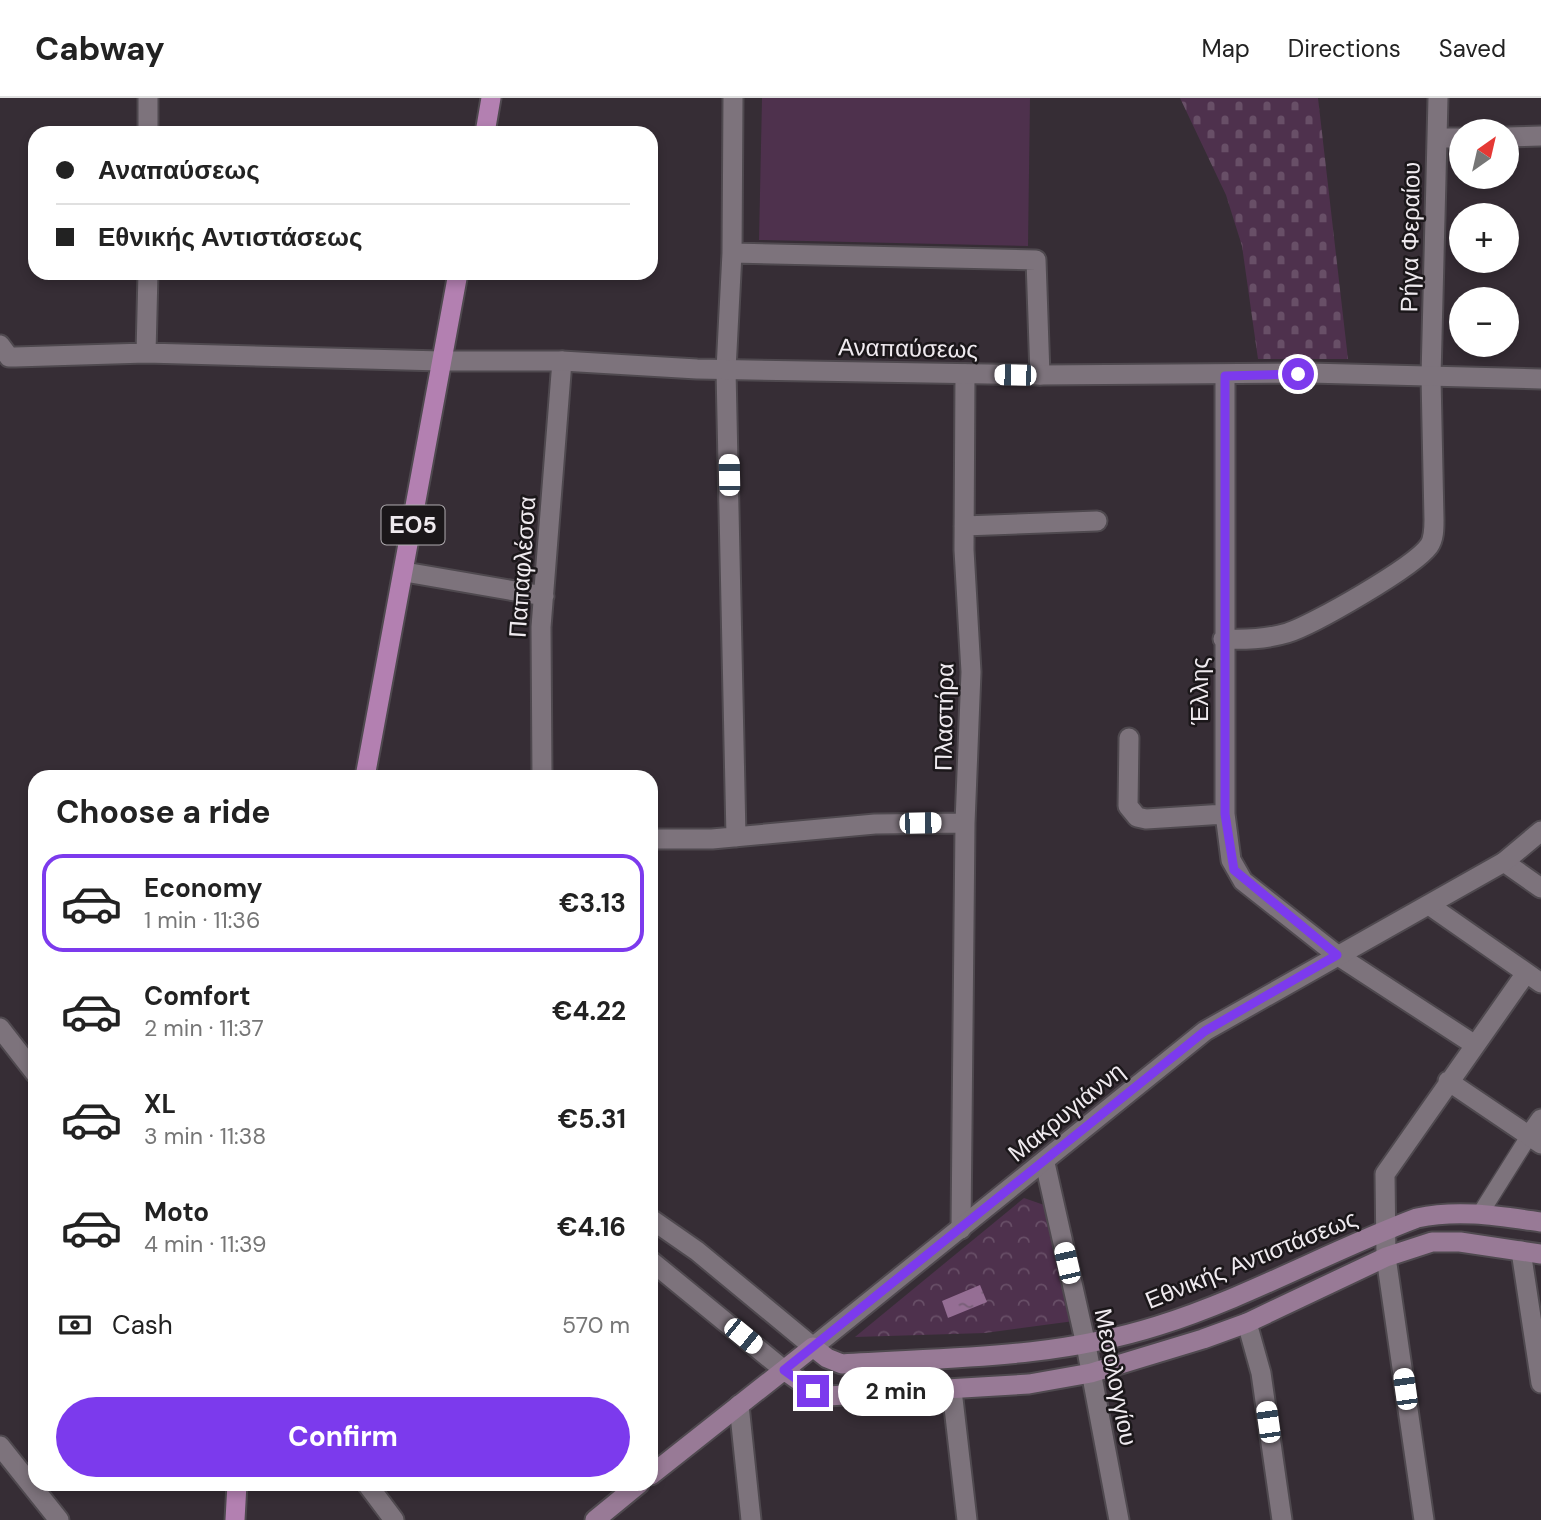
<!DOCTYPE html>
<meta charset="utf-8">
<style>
:root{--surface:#fff;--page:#f2f2f2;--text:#222;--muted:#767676;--line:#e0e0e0;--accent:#7c3aed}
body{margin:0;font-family:"DM Sans",sans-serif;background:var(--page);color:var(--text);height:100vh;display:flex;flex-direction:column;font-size:26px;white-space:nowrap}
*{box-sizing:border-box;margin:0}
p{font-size:23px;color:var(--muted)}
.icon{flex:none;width:38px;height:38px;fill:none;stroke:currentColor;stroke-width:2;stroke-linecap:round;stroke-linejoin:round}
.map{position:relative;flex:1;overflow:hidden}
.side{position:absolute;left:28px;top:672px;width:630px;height:721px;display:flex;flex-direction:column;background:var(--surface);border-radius:21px;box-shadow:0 4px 10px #0003}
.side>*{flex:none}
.banner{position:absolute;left:28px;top:28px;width:630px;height:154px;border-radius:21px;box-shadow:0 4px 10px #0003;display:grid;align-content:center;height:154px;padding:0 28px;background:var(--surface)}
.needle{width:46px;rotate:34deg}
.fabs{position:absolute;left:1449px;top:21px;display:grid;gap:14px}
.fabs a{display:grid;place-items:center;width:70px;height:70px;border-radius:50%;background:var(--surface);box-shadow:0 4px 10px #0003;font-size:35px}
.end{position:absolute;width:32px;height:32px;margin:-16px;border:9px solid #7c3aed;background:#fff;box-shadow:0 0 0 4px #fff}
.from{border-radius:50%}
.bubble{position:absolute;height:49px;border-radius:24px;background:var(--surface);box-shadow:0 4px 10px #0003;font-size:23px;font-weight:700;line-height:49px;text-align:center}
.car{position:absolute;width:21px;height:42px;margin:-21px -10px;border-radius:9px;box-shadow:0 0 5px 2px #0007;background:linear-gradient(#fff 24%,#345 0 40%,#fff 0 76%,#345 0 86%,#fff 0)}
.banner b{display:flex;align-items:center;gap:24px;height:66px;font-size:26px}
.banner b+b{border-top:2px solid var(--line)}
.banner i{width:18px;height:18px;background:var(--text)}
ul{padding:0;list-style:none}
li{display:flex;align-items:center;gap:21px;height:98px;margin:0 14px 10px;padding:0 14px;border:4px solid transparent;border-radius:21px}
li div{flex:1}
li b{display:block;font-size:26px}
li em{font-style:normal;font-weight:700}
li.on{border-color:var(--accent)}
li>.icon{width:63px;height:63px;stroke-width:1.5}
h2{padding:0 28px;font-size:32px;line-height:84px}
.pay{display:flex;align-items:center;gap:18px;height:77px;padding:0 28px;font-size:26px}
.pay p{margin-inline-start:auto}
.action{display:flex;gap:14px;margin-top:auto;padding:14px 28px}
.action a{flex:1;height:80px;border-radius:42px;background:var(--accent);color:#fff;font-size:28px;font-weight:700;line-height:80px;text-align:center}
header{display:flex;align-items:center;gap:42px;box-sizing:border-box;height:98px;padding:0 35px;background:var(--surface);border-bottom:2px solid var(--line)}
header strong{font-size:33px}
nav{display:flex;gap:38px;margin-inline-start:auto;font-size:24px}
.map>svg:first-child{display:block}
.green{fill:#4e314d}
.cemetery{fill:url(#cemetery-stones)}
.park{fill:url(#park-crowns)}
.water{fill:url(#water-ripples)}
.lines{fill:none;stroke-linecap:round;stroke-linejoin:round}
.pedestrian-casing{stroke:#4f494f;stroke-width:19}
.minor-casing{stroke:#4f494f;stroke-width:23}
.tertiary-casing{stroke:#4f494f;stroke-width:23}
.secondary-casing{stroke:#4f494f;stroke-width:23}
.primary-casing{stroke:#4f494f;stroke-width:23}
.pedestrian{stroke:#7d737c;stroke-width:16}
.minor{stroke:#7d737c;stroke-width:19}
.tertiary{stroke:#7d737c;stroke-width:19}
.secondary{stroke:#987a96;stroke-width:19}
.primary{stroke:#b380b1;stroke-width:19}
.route{stroke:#7c3aed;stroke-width:9}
.labels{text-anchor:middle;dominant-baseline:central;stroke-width:5;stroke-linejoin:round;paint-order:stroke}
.shield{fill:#1b171a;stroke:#afabaf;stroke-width:2}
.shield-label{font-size:23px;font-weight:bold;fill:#efeaef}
.street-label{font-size:24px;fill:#efeaef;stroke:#1b171a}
</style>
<header>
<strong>Cabway</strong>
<nav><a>Map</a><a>Directions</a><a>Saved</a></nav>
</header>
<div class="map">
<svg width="1541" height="1422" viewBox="0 0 1541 1422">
<defs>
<pattern id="cemetery-stones" width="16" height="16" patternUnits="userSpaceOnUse" patternTransform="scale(1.75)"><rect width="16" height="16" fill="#4e314d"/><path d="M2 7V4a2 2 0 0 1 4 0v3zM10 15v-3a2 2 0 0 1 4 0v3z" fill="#684f67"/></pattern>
<pattern id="park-crowns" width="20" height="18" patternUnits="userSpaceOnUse" patternTransform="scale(1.75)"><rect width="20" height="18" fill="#4e314d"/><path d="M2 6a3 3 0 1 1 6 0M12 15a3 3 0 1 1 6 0" fill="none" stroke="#684f67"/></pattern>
<pattern id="water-ripples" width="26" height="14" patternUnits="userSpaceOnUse" patternTransform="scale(1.75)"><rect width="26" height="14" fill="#956e94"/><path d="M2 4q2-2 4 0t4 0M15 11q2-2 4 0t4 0" fill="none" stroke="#765e76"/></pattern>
</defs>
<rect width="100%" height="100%" fill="#362d35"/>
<path class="green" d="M762,0H1030L1028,148L759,142Z"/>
<path class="cemetery" d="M1180,0H1318L1348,261H1258L1242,148L1226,97Z"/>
<path class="park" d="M1024,1100L1047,1108L1074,1223L985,1235L855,1239Z"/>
<path class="water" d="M980,1187L987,1204L948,1220L942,1203Z"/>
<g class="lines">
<defs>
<path id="pedestrian" d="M1480,1116L1529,1038"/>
<path id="minor" d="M148,0V35
M733,0L732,155L726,272L736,739
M1507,39L1541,38
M1437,40H1461
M732,155L1036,162L1040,277
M0,247L9,259H15L146,255L441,263
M146,255L148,175
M1225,278V716L1231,762L1243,783L1337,857L1475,947
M964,428L1097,423
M405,474L544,498
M1223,541C1244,542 1267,541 1287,535C1313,527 1414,469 1429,448C1434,441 1434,431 1434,422L1431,279L1438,0
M1129,640L1128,708L1137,719L1146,721L1225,716
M542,679L541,529L562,263
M651,741H712L875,726L965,725
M1504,764L1541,790
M1429,807L1541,885
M0,930L35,975
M1448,983L1541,1046
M1529,1038L1541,1021
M1045,1065L1086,1247L1119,1422
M961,1131L965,725L971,574L964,452L965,276
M1521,1153L1541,1285
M1247,1225L1261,1275L1282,1422
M952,1292L967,1422
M739,1307L751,1422
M367,1386L394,1422
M1424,1422L1386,1159L1385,1076L1526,875"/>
<path id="tertiary" d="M441,263H562L697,271L1040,277L1309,275L1541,281
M651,1121L697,1153L813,1249L1205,933L1504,764L1541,733
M651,1163L784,1272
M0,1348L59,1422"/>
<path id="secondary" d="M784,1272L818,1296L828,1298L1029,1286L1091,1275L1203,1241L1247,1225L1386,1159L1432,1144H1460L1541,1156
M651,1377L813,1249L827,1260L842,1266C951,1259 1052,1261 1157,1228C1247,1200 1329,1153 1417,1120C1459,1111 1499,1118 1541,1124
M595,1422L639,1386"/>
<path id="primary" d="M485,35L491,0
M365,679L458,175
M235,1422L237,1386"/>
</defs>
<use href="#pedestrian" class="pedestrian-casing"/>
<use href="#minor" class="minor-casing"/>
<use href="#tertiary" class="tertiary-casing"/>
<use href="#secondary" class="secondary-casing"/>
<use href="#primary" class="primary-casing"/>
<use href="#pedestrian" class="pedestrian"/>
<use href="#minor" class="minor"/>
<use href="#tertiary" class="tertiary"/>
<use href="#secondary" class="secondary"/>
<use href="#primary" class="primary"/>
</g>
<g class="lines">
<path class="route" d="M813,1293L784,1272L1205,933L1337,857L1234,772L1225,716V278L1298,276"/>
</g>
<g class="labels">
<rect class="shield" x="381.5" y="407.5" width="63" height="39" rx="5"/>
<g class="shield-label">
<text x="413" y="427">ΕΟ5</text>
</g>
<g class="street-label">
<text transform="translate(1410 139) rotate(-89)">Ρήγα Φεραίου</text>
<text transform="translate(908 250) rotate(1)">Αναπαύσεως</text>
<text transform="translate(522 469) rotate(-86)">Παπαφλέσσα</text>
<text transform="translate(1199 593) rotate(-90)">Έλλης</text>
<text transform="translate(944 619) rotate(-89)">Πλαστήρα</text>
<text transform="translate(1066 1014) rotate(-39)">Μακρυγιάννη</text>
<text transform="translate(1251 1161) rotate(-22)">Εθνικής Αντιστάσεως</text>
<text transform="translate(1116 1279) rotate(79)">Μεσολογγίου</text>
</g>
</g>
</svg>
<div class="fabs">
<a><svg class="needle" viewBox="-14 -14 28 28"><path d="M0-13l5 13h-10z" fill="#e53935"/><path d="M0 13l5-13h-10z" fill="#767676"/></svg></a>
<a>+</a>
<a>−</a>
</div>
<i class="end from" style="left:1298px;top:276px"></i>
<i class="end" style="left:813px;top:1293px"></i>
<div class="bubble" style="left:838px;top:1269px;width:116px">2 min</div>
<i class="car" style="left:1015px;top:277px;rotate:271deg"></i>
<i class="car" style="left:729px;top:377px;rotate:359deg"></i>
<i class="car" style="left:920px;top:725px;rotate:89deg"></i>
<i class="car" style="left:1067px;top:1165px;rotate:347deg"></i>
<i class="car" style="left:743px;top:1238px;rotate:129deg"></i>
<i class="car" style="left:1405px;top:1291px;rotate:352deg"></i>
<i class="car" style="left:1268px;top:1324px;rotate:352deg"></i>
<div class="banner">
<b><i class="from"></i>Αναπαύσεως</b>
<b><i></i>Εθνικής Αντιστάσεως</b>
</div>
<section class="side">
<h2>Choose a ride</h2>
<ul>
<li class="on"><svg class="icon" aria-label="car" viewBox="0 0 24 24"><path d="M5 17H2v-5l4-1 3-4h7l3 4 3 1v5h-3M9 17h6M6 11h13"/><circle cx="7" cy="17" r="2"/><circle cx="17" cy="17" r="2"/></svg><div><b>Economy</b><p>1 min · 11:36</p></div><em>€3.13</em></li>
<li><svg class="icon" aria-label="car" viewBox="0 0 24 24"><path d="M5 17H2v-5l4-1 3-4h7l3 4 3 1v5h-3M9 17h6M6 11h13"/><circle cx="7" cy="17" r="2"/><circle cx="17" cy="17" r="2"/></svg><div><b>Comfort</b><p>2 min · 11:37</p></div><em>€4.22</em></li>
<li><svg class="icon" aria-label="car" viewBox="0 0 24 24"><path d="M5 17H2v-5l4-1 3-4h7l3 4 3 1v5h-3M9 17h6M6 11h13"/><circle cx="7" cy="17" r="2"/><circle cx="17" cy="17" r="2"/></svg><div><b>XL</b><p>3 min · 11:38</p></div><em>€5.31</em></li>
<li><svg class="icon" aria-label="car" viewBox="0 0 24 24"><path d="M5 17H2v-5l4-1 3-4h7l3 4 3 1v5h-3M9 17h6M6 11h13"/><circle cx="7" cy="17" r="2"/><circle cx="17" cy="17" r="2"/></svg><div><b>Moto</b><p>4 min · 11:39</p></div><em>€4.16</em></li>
</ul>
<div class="pay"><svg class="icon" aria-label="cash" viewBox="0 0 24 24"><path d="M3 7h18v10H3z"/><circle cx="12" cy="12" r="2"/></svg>Cash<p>570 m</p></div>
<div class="action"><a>Confirm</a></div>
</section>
</div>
